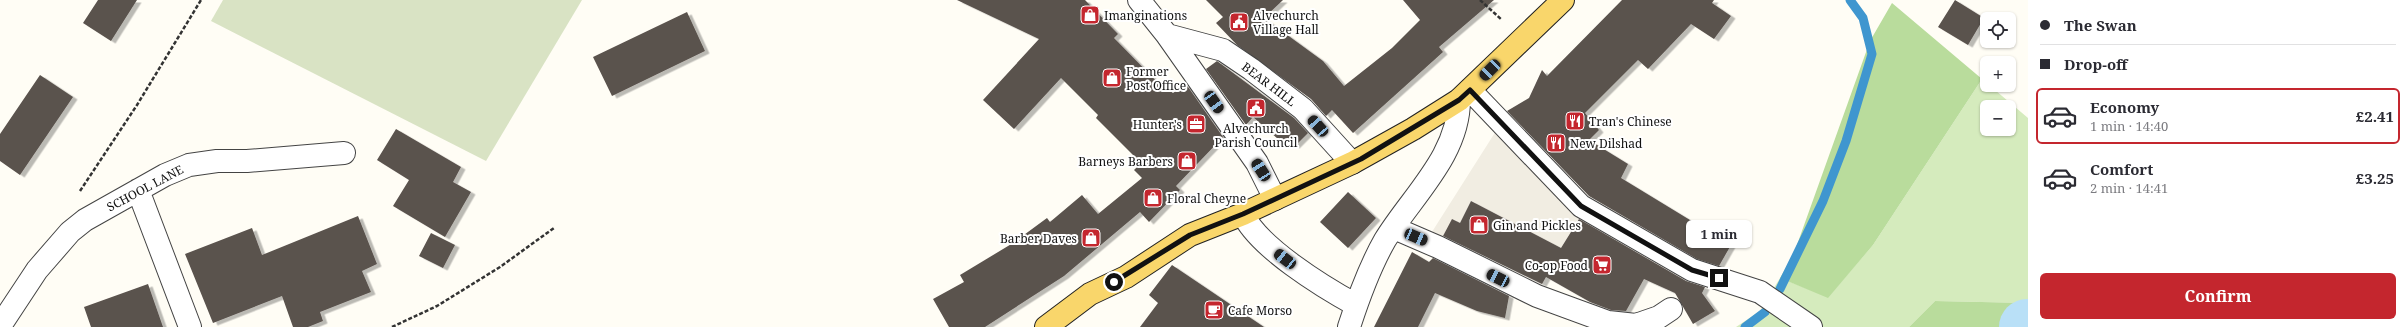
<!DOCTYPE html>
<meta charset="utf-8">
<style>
:root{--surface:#fff;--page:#f7f7f7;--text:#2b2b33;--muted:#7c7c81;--line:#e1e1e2;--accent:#c4262e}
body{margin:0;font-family:"Noto Serif",serif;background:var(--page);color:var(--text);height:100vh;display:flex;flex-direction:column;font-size:15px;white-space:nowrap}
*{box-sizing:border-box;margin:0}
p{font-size:13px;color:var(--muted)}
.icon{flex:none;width:22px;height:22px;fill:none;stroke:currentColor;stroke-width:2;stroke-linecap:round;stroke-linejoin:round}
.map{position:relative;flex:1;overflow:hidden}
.side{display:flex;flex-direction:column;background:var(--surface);width:380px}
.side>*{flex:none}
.hud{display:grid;align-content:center;height:88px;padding:0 12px;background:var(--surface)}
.tools{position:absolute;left:1980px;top:12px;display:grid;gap:8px}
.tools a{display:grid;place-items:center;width:36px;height:36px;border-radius:6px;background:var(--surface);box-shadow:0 1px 3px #0004;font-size:20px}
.end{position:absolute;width:18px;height:18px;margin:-9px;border:5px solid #111;background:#fff;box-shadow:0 0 0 2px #fff}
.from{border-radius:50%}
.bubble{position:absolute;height:28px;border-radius:6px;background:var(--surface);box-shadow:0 1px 3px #0004;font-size:13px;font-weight:700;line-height:28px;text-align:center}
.car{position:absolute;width:12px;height:24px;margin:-12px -6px;border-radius:5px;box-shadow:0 0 3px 1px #0007;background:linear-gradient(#222 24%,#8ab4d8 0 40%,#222 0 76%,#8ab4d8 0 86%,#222 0)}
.hud b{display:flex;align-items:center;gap:14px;height:38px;font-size:15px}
.hud b+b{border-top:1px solid var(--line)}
.hud i{width:10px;height:10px;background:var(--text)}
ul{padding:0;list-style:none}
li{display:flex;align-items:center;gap:12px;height:56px;margin:0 8px 6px;padding:0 4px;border:2px solid transparent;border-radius:6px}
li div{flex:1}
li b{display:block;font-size:15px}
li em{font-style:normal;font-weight:700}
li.active{border-color:var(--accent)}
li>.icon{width:36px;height:36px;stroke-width:1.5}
.button{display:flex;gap:8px;margin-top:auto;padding:8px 12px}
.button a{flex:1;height:46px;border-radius:6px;background:var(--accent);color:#fff;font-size:16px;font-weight:700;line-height:46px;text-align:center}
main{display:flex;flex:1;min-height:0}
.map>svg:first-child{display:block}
.green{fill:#d5ebbd;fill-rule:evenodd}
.forest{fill:#b9dc9c}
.cemetery{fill:#d9e3c4}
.plaza{fill:#f1ede2}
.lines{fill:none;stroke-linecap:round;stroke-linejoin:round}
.stream{stroke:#3f96cf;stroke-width:9}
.river{stroke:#b9e0f7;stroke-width:56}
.building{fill:#5a524d;filter:url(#shadow)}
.minor-casing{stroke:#444;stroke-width:24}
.major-casing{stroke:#222;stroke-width:24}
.path{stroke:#333;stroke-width:2.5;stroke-dasharray:4 2;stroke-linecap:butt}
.minor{stroke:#fff;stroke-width:22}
.major{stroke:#f9d66b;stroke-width:22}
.route{stroke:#111;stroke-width:5}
.labels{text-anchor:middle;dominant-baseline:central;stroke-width:4;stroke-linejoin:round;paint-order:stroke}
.poi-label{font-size:12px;fill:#111;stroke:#fff;text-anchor:start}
.street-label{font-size:12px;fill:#111;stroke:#fff}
</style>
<main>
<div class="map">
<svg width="2028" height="327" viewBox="0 0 2028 327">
<defs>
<filter id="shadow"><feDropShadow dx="4.5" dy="2.5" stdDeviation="0" flood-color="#0004"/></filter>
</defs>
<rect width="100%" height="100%" fill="#fffdf5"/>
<path class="green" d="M1982,79L2028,118V303L1935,301L1909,327H1736L1760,311L1780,278L1828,297L1873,245ZM1987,107H2009V129H1987Z"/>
<path class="forest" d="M1892,3L1982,79L1873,245L1828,298L1780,278L1793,256L1870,41Z
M1935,301L2028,303V327H1909Z"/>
<path class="cemetery" d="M223,0H582L486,161L211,21Z"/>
<path class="plaza" d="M1496,131L1581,215L1561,248L1471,201L1460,223L1452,220L1441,240L1430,235Z"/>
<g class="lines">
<path class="stream" d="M1780,289L1823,201L1846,141L1872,54L1863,18L1850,0
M1745,327L1765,312"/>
<path class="river" d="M2027,327H2028"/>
</g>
<path class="building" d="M98,0H137L111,41L83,23Z
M957,0H1085L1118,34L1114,38L1167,92L1169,90L1173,93L1186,84L1223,137L1176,186L1180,190L1149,222L1140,212L1064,276L985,327H949L933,299L964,282L960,275L1013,243L1047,218L1050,222L1082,195L1098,214L1142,178L1134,170L1141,163L1096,118L1098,115L1061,78L1014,129L983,100L1039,39Z
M1206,0H1283L1264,18L1323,61L1344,86L1392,48L1420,20L1403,0H1494L1439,47L1443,52L1353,133L1332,110L1326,116L1311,99L1237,45L1216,23L1223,17Z
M1622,0H1714L1712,3L1731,16L1714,39L1691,24L1648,69L1638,60L1585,113L1599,130L1589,140L1628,164L1621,178L1731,245L1719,266L1697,259L1589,196L1507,111L1529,98L1542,70L1547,76Z
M1955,0L1984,18L1968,45L1938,27Z
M687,12L705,51L612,96L593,57Z
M1217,61L1294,118L1308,133L1295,146L1290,142L1286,146L1253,117L1246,125L1206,69Z
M40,75L73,97L20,175L0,161V134Z
M396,129L461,167L453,182L471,192L445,237L393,206L409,180L377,160Z
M1348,192L1376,218L1348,248L1320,222Z
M1471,201L1561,248L1579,219L1686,281L1705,287L1702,293L1715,311L1693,324L1675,293L1644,279L1626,311L1611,310L1590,302L1546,277L1542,284L1443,236L1452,219L1460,223Z
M358,216L377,264L362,271L371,292L320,312L323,321L308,327H293L282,296L213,323L185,254L252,228L262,255Z
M431,233L455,245L443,268L419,256Z
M1412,252L1429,262L1433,258L1509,296L1505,318L1477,311L1435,293L1418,327H1374Z
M1172,265L1264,327H1140L1158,303L1149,295Z
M148,284L163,327H91L84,307Z"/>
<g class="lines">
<defs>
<path id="minor" d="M1139,0L1167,35L1257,163L1275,199
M1167,35L1223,50L1251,69L1303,109L1352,163
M1470,90L1581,206L1692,270L1760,292L1811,327
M138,190L190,327
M1243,214C1258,247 1323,287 1356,305
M1394,228L1438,247L1537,296L1608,322L1636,325L1659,317L1671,309
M0,326L37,270L70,232L85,220L165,175L189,165L217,161H247L344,153
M1349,327C1359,296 1369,268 1385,240C1412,196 1459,155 1459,100"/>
<path id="major" d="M1046,327L1090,294L1126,277L1190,235L1243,214L1352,163L1413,129L1459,100L1563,0"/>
</defs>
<use href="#minor" class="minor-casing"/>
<use href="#major" class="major-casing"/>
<path class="path" d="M1480,0L1502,20
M80,191L137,105L201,0
M392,327L437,306L500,267L554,228"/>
<use href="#minor" class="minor"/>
<use href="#major" class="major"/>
</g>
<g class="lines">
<path class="route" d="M1114,282L1190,235L1243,214L1361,159L1459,100L1470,90L1581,206L1692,270L1719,278"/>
</g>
<defs>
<symbol id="shop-square" viewBox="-11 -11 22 22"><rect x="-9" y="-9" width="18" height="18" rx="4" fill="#c4262e" stroke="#fff"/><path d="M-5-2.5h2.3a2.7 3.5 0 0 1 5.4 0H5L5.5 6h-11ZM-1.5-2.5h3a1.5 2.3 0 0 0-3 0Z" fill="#fff"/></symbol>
<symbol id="civic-square" viewBox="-11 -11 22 22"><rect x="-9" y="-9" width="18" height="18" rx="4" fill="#c4262e" stroke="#fff"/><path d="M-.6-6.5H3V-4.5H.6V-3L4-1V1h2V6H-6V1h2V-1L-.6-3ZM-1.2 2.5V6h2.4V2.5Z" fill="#fff"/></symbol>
<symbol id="restaurant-square" viewBox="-11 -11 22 22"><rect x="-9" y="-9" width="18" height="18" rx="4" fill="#c4262e" stroke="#fff"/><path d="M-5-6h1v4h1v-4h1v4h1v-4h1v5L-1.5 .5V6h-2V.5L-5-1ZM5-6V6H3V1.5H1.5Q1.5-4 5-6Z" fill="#fff"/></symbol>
<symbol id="office-square" viewBox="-11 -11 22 22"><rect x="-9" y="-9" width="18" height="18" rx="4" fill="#c4262e" stroke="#fff"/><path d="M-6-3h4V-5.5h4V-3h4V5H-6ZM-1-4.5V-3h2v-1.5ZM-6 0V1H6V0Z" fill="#fff"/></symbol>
<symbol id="supermarket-square" viewBox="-11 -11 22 22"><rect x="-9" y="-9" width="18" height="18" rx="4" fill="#c4262e" stroke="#fff"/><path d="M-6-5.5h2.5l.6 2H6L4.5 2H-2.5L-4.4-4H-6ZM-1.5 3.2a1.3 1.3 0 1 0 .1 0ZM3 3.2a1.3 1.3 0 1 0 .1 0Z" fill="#fff"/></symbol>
<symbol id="cafe-square" viewBox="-11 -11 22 22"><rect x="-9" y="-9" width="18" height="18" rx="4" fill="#c4262e" stroke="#fff"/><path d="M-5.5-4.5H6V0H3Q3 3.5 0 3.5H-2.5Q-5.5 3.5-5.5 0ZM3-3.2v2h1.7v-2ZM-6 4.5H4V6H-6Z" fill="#fff"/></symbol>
</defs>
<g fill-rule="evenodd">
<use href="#shop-square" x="1079" y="4" width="22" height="22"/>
<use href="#civic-square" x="1228" y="11" width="22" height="22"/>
<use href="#shop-square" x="1101" y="67" width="22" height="22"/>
<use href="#civic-square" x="1245" y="97" width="22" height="22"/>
<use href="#restaurant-square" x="1564" y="110" width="22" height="22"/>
<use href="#office-square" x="1185" y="113" width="22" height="22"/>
<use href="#restaurant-square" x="1545" y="132" width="22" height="22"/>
<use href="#shop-square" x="1176" y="150" width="22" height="22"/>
<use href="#shop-square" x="1142" y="187" width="22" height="22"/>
<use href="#shop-square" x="1468" y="214" width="22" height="22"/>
<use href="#shop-square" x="1080" y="227" width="22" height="22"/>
<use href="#supermarket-square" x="1591" y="254" width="22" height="22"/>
<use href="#cafe-square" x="1203" y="299" width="22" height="22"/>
</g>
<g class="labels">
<g class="poi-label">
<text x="1104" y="15">Imanginations</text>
<text x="1253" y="15">Alvechurch<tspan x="1253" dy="14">Village Hall</tspan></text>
<text x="1126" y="71">Former<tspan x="1126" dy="14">Post Office</tspan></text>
<text x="1589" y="121">Tran's Chinese</text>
<text x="1182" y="124" text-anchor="end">Hunter's</text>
<text x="1256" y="128" text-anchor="middle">Alvechurch<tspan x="1256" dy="14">Parish Council</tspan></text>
<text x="1570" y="143">New Dilshad</text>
<text x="1173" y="161" text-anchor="end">Barneys Barbers</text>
<text x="1167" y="198">Floral Cheyne</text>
<text x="1493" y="225">Gin and Pickles</text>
<text x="1077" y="238" text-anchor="end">Barber Daves</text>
<text x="1588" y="265" text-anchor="end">Co-op Food</text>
<text x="1228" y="310">Cafe Morso</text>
</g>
<g class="street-label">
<text transform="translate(1269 84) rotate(37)">BEAR HILL</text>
<text transform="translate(145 188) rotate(-28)">SCHOOL LANE</text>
</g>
</g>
</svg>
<div class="tools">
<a><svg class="icon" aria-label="locate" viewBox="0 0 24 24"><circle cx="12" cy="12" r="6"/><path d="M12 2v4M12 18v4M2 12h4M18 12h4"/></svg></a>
<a>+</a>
<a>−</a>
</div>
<i class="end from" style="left:1114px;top:282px"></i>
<i class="end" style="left:1719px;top:278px"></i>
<div class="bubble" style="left:1686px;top:220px;width:66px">1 min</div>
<i class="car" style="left:1490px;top:70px;rotate:225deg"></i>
<i class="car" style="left:1214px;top:102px;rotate:145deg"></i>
<i class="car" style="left:1318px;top:126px;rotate:318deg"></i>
<i class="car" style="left:1261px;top:170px;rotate:327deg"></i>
<i class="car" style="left:1416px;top:237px;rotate:113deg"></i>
<i class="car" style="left:1285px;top:259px;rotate:308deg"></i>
<i class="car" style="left:1498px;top:278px;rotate:297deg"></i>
</div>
<section class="side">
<div class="hud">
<b><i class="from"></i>The Swan</b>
<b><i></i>Drop-off</b>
</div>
<ul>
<li class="active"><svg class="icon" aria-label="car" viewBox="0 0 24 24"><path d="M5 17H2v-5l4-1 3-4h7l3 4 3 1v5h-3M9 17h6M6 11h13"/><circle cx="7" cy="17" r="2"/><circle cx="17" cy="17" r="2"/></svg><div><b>Economy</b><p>1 min · 14:40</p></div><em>£2.41</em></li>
<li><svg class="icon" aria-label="car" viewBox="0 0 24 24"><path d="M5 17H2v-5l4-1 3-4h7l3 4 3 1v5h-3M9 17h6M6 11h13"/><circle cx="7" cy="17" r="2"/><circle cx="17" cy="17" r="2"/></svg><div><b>Comfort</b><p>2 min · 14:41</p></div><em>£3.25</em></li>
</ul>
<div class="button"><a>Confirm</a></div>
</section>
</main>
